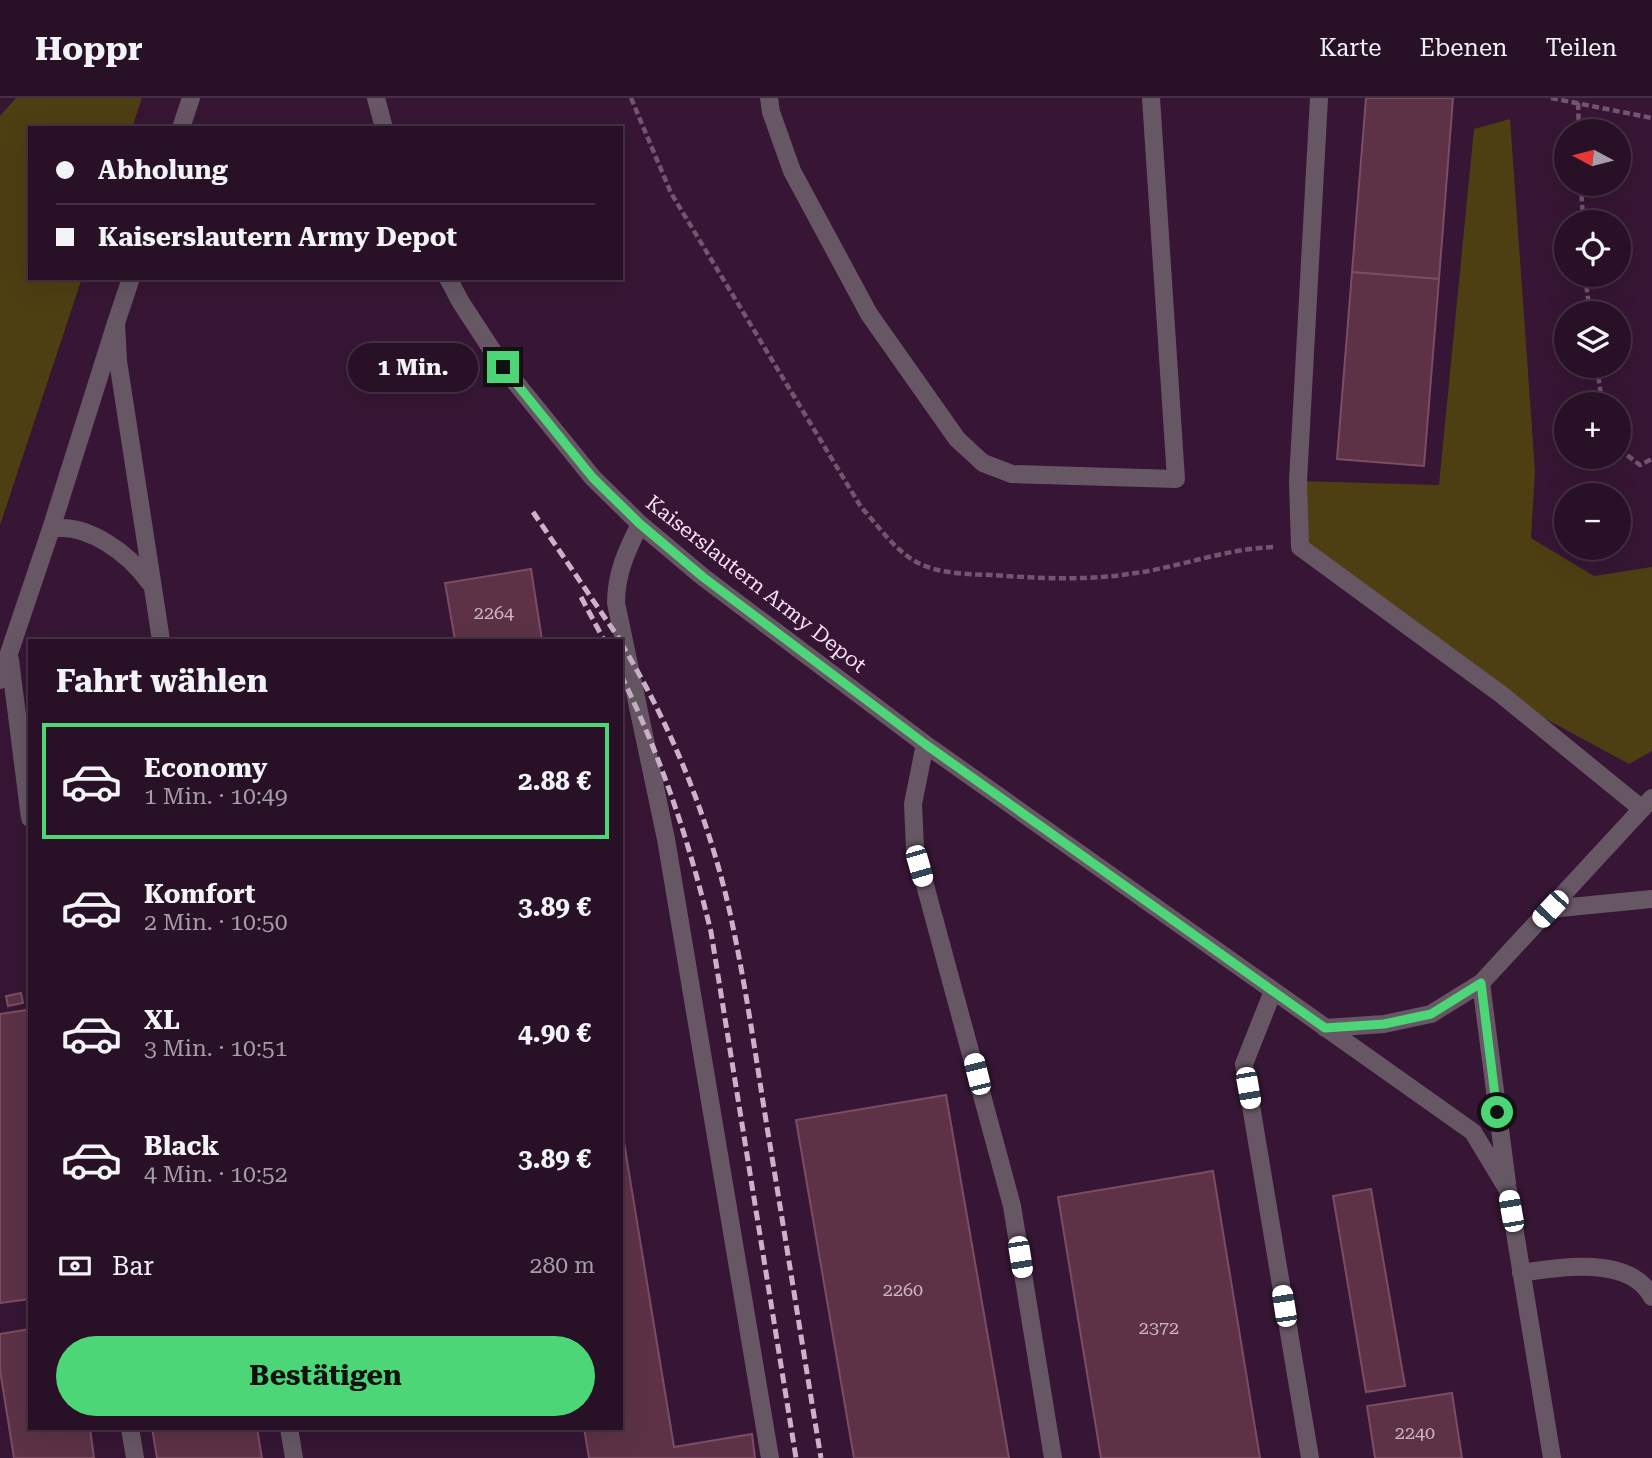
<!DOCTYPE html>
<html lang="de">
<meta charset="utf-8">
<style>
:root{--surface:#281027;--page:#341e33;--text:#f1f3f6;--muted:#a59da7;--line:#443044;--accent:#4cd677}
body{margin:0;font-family:"Roboto Serif",serif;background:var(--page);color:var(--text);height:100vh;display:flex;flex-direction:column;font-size:26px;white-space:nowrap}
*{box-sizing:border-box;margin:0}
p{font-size:23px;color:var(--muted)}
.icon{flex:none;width:38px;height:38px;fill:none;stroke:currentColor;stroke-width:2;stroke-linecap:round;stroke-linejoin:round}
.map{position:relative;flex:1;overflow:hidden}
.drawer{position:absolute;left:28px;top:541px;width:595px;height:791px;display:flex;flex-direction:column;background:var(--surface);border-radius:0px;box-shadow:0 7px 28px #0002,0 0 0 2px var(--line)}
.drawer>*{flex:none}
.banner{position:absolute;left:28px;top:28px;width:595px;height:154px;border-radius:0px;box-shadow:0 7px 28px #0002,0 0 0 2px var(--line);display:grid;align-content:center;height:154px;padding:0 28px;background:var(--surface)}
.needle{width:46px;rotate:277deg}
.tools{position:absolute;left:1554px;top:21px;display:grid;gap:14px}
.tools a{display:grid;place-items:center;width:77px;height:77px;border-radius:50%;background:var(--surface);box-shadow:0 7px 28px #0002,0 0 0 2px var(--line);font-size:35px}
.end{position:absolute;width:32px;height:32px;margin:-16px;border:9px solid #4cd677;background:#111;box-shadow:0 0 0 4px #111}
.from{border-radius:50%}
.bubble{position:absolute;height:49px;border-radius:24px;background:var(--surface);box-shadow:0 7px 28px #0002,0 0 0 2px var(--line);font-size:23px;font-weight:700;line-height:49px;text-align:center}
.car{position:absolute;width:21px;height:42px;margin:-21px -10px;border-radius:9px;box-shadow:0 0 5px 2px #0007;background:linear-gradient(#fff 24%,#345 0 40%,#fff 0 76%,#345 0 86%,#fff 0)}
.banner b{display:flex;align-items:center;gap:24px;height:66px;font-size:26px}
.banner b+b{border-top:2px solid var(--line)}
.banner i{width:18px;height:18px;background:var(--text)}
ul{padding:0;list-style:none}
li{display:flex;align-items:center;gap:21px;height:116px;margin:0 14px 10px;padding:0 14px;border:4px solid transparent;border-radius:0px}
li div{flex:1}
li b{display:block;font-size:26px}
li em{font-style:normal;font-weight:700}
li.on{border-color:var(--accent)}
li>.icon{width:63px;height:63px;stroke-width:1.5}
h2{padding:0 28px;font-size:32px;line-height:84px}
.pay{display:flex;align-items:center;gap:18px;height:77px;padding:0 28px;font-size:26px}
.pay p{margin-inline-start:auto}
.primary-button{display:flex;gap:14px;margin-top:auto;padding:14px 28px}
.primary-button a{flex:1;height:80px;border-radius:42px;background:var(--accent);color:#111;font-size:28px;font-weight:700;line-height:80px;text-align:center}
header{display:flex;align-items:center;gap:42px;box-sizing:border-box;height:98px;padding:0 35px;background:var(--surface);border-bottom:2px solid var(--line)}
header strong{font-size:33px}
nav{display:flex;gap:38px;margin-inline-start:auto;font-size:24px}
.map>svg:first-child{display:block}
.green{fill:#4e3f13}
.building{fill:#5d3247;stroke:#7b4d63;stroke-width:2}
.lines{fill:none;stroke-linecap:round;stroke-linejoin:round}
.path{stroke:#725570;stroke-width:4.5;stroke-dasharray:7 3.5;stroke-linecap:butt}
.minor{stroke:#675765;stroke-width:18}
.rail{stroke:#cbb2c8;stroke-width:5;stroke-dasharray:10 5;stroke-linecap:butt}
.route{stroke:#4cd677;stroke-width:9}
.labels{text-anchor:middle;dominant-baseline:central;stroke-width:7;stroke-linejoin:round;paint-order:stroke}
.number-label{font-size:18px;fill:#cfb4c7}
.street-label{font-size:21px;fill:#f5dff2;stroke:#361634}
</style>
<header>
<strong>Hoppr</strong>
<nav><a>Karte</a><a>Ebenen</a><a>Teilen</a></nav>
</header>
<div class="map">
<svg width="1652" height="1360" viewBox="0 0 1652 1360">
<rect width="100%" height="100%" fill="#361634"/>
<path class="green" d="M16,0H142L132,30H30V180H82L0,427V18Z
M1510,21L1535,373L1531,440L1594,478L1652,469V653L1629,666L1502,597L1300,449L1298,383L1439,387L1474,31Z"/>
<path class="building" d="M1366,0H1453L1439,181L1352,174Z
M1352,174L1439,181L1424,368L1337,361Z
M531,471L542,542H455L445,485Z
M21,895L23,905L8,908L6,898Z
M27,912L30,932V1201L0,1205V916Z
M946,997L1009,1360H854L796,1022Z
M621,1026L674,1349L752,1336L755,1360H589L584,1330H621Z
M1213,1073L1260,1360H1101L1058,1099Z
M1371,1091L1405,1288L1366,1294L1333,1098Z
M30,1231V1330H90L94,1360H14L0,1272V1236Z
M1452,1295L1462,1360H1375L1367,1308Z
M152,1330H257L262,1360H157Z"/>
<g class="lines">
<path class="path" d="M631,0L671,95L861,409C877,426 892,449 913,462C935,476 966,476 991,477C1037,480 1083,483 1129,476C1178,470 1226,450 1276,449
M1551,0L1652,20
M1578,5L1579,33
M1581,86L1583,124
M1585,177L1590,215
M1597,268L1602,306
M1619,351L1640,367L1652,361"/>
<path class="minor" d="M376,0L384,30
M769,0L771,14L792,73L869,216L957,341L983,365L1012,376L1176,381L1151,0
M1319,0L1298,383L1300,449L1502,597L1642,711
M181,30L191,0
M131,180L116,225L118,263L161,542
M448,180L460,203L503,269L593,380L640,426L703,479L925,646L1473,1034L1508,1092L1552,1360
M640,426C627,452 616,475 616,505L666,741L770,1360
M51,431C88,424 130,457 150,485
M10,562L30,720
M0,582L51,431L116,225
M925,646L913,706L915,750L1012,1108L1053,1360
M1550,811L1652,801
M1481,885L1652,700
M1273,893L1244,966L1310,1360
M1325,930L1384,926L1431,916L1481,885L1507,1085
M1521,1175C1558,1169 1630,1157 1652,1199
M130,1330L135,1360
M289,1330L294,1360"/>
<path class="rail" d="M533,414L620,542
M581,499L604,542
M621,545C671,627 709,721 730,815C746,888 756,961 768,1035C786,1143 803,1252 821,1360
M621,577C662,661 689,743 711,834L796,1360"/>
</g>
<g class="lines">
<path class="route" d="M503,269L593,380L640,426L703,479L925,646L1325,930L1384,926L1431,916L1481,885L1497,1014"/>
</g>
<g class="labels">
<g class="number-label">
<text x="494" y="514">2264</text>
<text x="903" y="1191">2260</text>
<text x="1159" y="1229">2372</text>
<text x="1415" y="1334">2240</text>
</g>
<g class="street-label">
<text transform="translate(756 486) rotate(38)">Kaiserslautern Army Depot</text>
</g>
</g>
</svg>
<div class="tools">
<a><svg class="needle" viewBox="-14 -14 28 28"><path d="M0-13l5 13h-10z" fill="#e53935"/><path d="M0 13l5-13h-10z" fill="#a59da7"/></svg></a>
<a><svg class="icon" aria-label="locate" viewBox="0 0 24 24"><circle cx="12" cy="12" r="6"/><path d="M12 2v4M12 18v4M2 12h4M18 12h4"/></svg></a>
<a><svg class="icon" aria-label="layers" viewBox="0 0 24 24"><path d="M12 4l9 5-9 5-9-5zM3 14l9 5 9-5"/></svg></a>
<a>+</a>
<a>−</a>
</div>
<i class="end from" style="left:1497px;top:1014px"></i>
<i class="end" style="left:503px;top:269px"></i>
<div class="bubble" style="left:348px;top:245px;width:130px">1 Min.</div>
<i class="car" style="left:919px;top:768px;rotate:164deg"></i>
<i class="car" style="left:1550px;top:811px;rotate:223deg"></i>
<i class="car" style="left:977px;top:976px;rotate:346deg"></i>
<i class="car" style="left:1248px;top:990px;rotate:170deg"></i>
<i class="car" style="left:1511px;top:1113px;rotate:350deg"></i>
<i class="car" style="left:1020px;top:1159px;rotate:171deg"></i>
<i class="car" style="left:1284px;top:1208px;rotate:351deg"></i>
<div class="banner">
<b><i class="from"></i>Abholung</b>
<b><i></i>Kaiserslautern Army Depot</b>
</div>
<section class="drawer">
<h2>Fahrt wählen</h2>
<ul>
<li class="on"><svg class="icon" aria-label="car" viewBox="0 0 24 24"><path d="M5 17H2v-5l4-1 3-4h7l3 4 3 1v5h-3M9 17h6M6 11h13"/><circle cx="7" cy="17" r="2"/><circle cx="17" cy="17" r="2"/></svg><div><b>Economy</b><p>1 Min. · 10:49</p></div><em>2.88 €</em></li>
<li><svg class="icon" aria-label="car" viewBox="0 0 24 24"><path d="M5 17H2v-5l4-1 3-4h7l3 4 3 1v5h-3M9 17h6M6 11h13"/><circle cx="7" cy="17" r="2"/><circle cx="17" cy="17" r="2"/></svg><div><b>Komfort</b><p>2 Min. · 10:50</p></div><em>3.89 €</em></li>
<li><svg class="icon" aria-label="car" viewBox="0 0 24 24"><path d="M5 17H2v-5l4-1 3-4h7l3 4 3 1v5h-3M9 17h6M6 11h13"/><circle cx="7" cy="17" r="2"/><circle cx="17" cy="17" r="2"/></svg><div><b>XL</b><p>3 Min. · 10:51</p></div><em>4.90 €</em></li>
<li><svg class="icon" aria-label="car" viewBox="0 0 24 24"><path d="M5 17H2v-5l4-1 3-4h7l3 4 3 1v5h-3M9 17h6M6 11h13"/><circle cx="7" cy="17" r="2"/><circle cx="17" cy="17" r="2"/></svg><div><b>Black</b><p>4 Min. · 10:52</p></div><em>3.89 €</em></li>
</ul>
<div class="pay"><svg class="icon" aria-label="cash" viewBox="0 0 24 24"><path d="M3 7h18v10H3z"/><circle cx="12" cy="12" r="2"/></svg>Bar<p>280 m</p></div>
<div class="primary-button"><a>Bestätigen</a></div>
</section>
</div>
